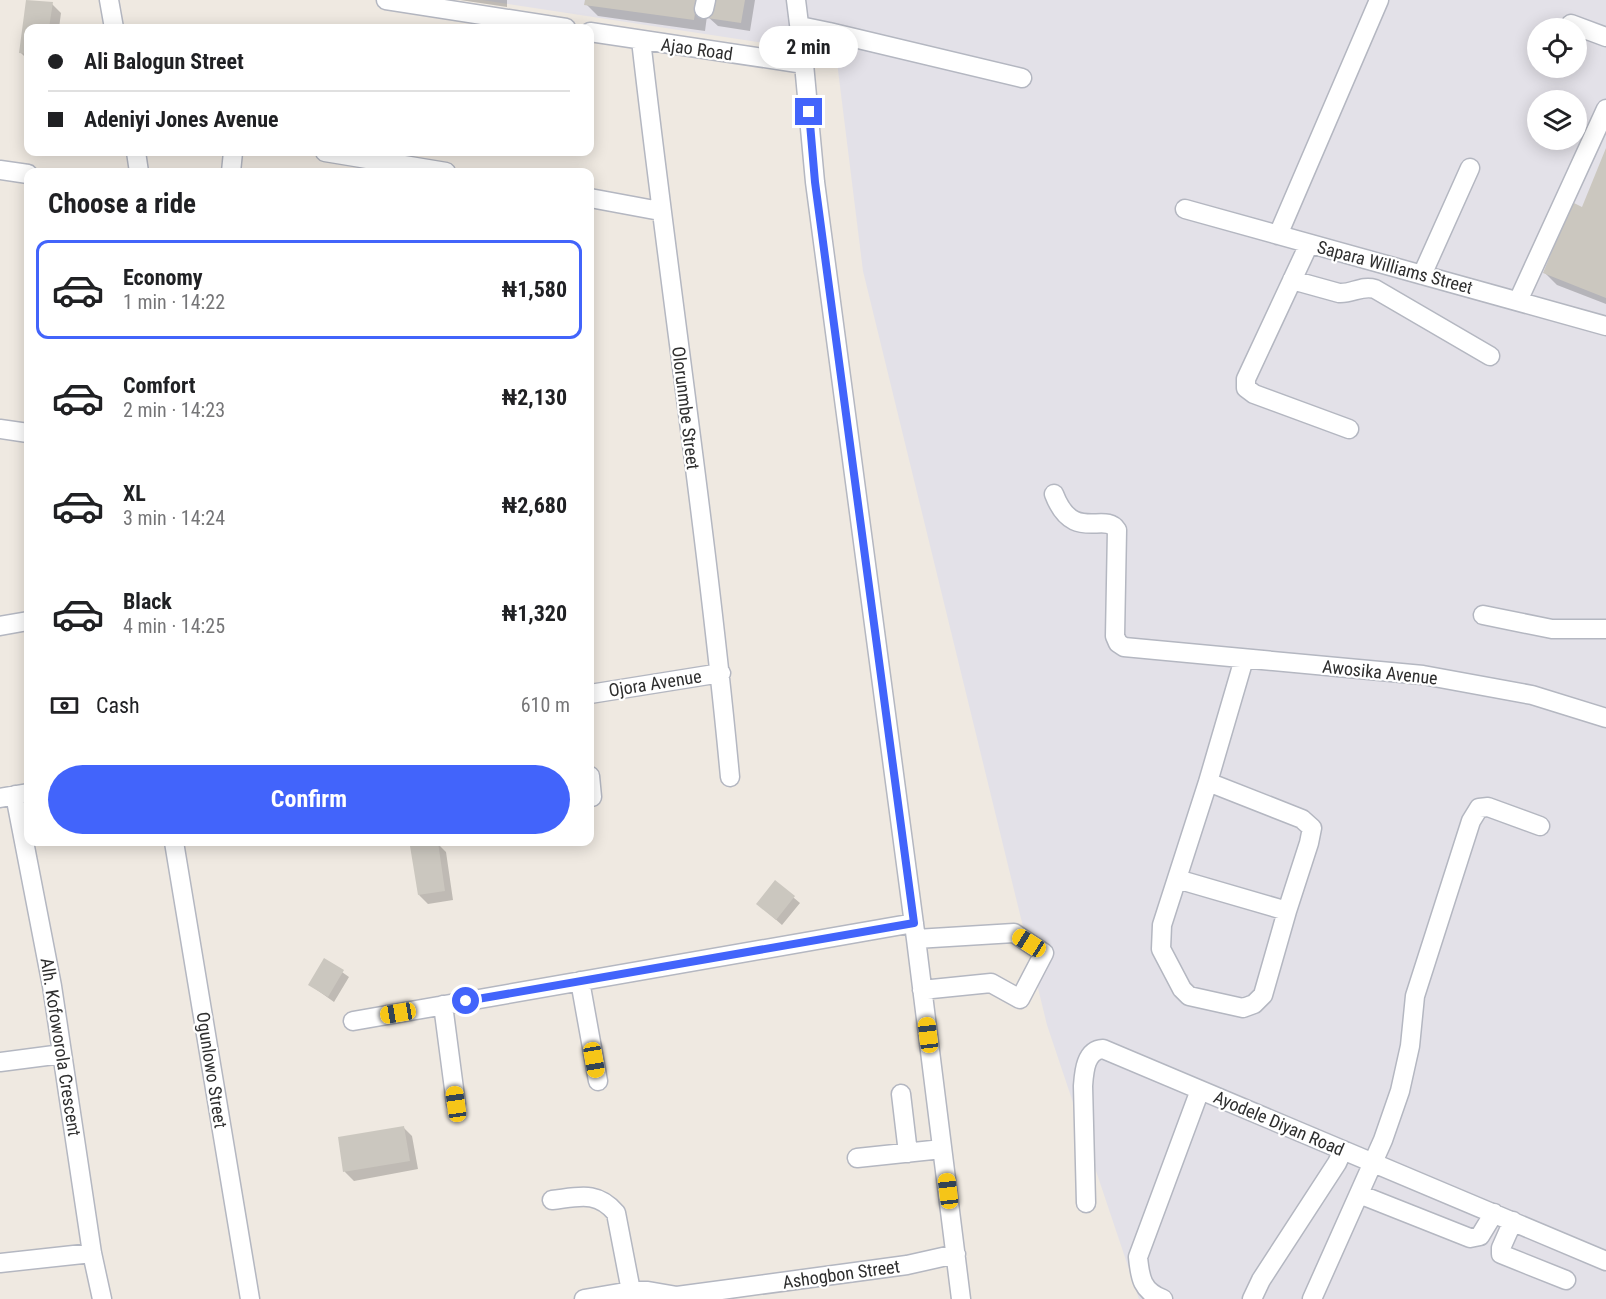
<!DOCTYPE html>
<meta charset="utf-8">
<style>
:root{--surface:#fff;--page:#f6f6f6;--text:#202124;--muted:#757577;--line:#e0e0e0;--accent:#4264fb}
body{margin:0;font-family:"Roboto Condensed",sans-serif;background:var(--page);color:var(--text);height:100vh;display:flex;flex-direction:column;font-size:22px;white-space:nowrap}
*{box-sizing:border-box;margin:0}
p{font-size:20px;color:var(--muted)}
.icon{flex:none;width:33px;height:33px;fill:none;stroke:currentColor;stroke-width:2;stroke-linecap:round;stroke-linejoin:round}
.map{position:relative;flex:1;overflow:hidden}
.details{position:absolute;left:24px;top:168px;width:570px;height:678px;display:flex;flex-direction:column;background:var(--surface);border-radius:12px;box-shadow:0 3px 15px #0003}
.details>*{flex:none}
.top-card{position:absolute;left:24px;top:24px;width:570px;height:132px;border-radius:12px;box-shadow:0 3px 15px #0003;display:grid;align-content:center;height:132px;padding:0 24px;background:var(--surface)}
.buttons{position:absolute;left:1527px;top:18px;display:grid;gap:12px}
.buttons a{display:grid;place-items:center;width:60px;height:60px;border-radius:50%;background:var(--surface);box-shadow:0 3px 15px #0003;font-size:30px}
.end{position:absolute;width:27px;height:27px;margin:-14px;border:8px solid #4264fb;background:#fff;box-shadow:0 0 0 3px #fff}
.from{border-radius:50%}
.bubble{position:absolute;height:42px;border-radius:21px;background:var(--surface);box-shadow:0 3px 15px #0003;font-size:20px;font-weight:700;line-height:42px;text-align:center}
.car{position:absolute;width:18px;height:36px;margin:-18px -9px;border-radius:8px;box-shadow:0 0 4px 2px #0007;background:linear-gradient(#f5c518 24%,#345 0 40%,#f5c518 0 76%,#345 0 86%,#f5c518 0)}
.top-card b{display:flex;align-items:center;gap:21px;height:57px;font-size:22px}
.top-card b+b{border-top:2px solid var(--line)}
.top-card i{width:15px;height:15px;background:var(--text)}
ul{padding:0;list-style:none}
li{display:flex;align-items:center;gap:18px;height:99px;margin:0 12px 9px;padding:0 12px;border:3px solid transparent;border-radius:12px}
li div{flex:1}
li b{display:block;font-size:22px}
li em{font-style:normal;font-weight:700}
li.selected{border-color:var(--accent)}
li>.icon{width:54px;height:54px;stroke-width:1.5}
h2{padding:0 24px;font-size:27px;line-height:72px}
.pay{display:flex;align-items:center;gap:15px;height:66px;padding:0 24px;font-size:22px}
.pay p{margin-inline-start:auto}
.action{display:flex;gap:12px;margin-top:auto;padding:12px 24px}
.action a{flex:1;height:69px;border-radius:36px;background:var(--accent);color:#fff;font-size:24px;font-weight:700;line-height:69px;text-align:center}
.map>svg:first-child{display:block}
.industrial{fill:#e3e1e8;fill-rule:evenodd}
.shadow{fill:#0003}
.building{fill:#cbc7bf}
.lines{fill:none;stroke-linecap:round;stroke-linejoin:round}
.minor-casing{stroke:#b4b7c1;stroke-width:21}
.minor{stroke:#fff;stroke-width:18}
.route{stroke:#4264fb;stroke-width:8}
.labels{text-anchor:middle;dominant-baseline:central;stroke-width:4.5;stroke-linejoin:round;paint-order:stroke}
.street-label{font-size:18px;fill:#2e2e2e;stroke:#fff}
</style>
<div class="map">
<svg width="1606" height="1299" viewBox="0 0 1606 1299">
<rect width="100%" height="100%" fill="#efe9e1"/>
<path class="industrial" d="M482,0H1606V1299H1139L1047,1025L863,271L836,54ZM1538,28H1576V68H1538ZM1538,100H1576V140H1538Z"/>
<path class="shadow" d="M460,0H507V7Z
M586,0H755L750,31L718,26L707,16L705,31L598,16L586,4Z
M27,1L52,4L61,13L59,28H28V60L20,52Z
M1606,152V304L1557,285L1545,273L1583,209Z
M437,843L446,852L453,900L428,904L419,895Z
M775,882L800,903L782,925L758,904Z
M325,960L349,977L334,1002L310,985Z
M403,1127L412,1136L418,1169L354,1181L345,1172L339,1138Z"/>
<path class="building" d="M26,0L53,2L49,28H28V54L19,53Z
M585,0H697L694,20L584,5Z
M710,0H745L741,23L707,18Z
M1606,148V298L1543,273L1572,202L1582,207Z
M438,842L445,891L418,895L410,846Z
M775,880L795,896L776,920L756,904Z
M324,958L344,970L328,997L308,985Z
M404,1126L410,1161L343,1172L338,1137Z"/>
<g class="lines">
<defs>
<path id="minor" d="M109,0L114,28
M386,0L566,28
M796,0L804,64L815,182L916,939L961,1299
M704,9L706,0
M1571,24L1606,37
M800,26L829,32L1022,78
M590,32L804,64
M641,40C669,286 707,531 730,777
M136,152L139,172
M325,152L446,172
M0,170L28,174
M231,172L233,152
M590,198L660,211
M1185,209L1606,326
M1278,235L1379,0
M1309,244L1246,379V388L1254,394L1349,429
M1422,275L1470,168
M1292,280L1339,293C1352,294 1362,285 1375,289L1490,356
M1518,301L1606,109
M0,429L28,433
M1054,494C1073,544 1105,511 1117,530L1115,636L1118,643L1124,647L1423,675L1532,695L1606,718
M1483,615L1552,629H1606
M0,626L28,621
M590,694L721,673
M590,776L592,797
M1208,782L1302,819L1312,828L1309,843L1287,911L1263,995L1254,1004L1243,1008L1189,996L1182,989L1161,949L1162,925L1208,782L1244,659
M15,795L52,986L92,1253L102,1299
M0,798L28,793
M174,842L250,1299
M1177,879L1287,911
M916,939L1014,933L1044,953L1020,999L991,983L922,990
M580,981L598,1081
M443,1005L456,1104
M353,1021L914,923
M0,1062L62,1054
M901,1094L908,1153
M857,1158L942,1149
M1359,1194L1470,1238L1480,1236L1494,1213
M552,1200C578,1197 597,1190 616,1213L631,1291
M1086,1203L1083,1086C1084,1073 1085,1050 1103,1049L1606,1261
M1513,1221L1501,1248V1254L1566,1280
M0,1263L92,1253
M584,1299L631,1291H648L677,1296L907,1265L956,1254
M1163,1299C1142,1291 1140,1278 1138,1257L1200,1090
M1252,1299L1261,1280L1337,1163L1343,1150
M1312,1299L1383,1140L1400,1091L1410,1046L1415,996L1471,821L1479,808L1488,807L1540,826"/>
</defs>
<use href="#minor" class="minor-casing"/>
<use href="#minor" class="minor"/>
</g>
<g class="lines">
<path class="route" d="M466,1001L914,923L815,182L809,112"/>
</g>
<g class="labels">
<g class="street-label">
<text transform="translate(697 49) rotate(8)">Ajao Road</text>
<text transform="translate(1395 267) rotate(15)">Sapara Williams Street</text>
<text transform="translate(686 408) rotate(83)">Olorunmbe Street</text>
<text transform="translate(1380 672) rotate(6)">Awosika Avenue</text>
<text transform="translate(655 683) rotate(-9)">Ojora Avenue</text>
<text transform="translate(61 1047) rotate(81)">Alh. Kofoworola Crescent</text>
<text transform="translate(212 1070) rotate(81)">Ogunlowo Street</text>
<text transform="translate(1279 1123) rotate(23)">Ayodele Diyan Road</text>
<text transform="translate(841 1274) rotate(-8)">Ashogbon Street</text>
</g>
</g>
</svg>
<div class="buttons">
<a><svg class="icon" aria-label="locate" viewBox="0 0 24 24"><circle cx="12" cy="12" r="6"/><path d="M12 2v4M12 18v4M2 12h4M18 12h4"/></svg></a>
<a><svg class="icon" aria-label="layers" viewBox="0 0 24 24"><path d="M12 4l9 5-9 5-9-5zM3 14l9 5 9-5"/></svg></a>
</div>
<i class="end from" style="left:466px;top:1001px"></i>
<i class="end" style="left:809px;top:112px"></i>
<div class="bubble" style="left:759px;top:26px;width:99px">2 min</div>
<i class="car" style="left:1029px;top:943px;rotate:302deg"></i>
<i class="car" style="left:398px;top:1013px;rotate:260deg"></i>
<i class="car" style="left:928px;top:1035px;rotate:353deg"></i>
<i class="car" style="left:594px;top:1060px;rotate:170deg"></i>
<i class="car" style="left:456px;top:1104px;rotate:352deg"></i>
<i class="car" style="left:948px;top:1191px;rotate:353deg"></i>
<div class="top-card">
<b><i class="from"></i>Ali Balogun Street</b>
<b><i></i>Adeniyi Jones Avenue</b>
</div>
<section class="details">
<h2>Choose a ride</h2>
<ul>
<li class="selected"><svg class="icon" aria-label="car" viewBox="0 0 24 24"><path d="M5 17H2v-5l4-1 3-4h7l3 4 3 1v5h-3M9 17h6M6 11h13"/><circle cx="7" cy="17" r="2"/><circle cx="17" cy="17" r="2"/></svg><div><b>Economy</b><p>1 min · 14:22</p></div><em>₦1,580</em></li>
<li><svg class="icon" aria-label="car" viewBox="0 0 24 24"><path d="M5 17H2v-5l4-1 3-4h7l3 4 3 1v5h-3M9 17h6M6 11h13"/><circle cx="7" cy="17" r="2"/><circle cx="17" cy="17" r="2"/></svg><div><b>Comfort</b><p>2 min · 14:23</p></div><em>₦2,130</em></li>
<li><svg class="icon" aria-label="car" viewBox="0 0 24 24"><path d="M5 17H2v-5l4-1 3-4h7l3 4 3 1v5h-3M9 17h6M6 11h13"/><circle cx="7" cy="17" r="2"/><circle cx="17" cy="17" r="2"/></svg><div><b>XL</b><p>3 min · 14:24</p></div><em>₦2,680</em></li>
<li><svg class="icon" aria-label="car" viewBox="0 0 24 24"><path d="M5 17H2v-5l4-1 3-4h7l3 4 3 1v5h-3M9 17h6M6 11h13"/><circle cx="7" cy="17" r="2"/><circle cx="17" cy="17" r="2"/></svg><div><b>Black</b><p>4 min · 14:25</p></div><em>₦1,320</em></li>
</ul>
<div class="pay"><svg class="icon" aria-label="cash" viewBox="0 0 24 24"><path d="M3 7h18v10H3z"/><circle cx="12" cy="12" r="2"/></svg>Cash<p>610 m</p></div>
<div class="action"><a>Confirm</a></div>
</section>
</div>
